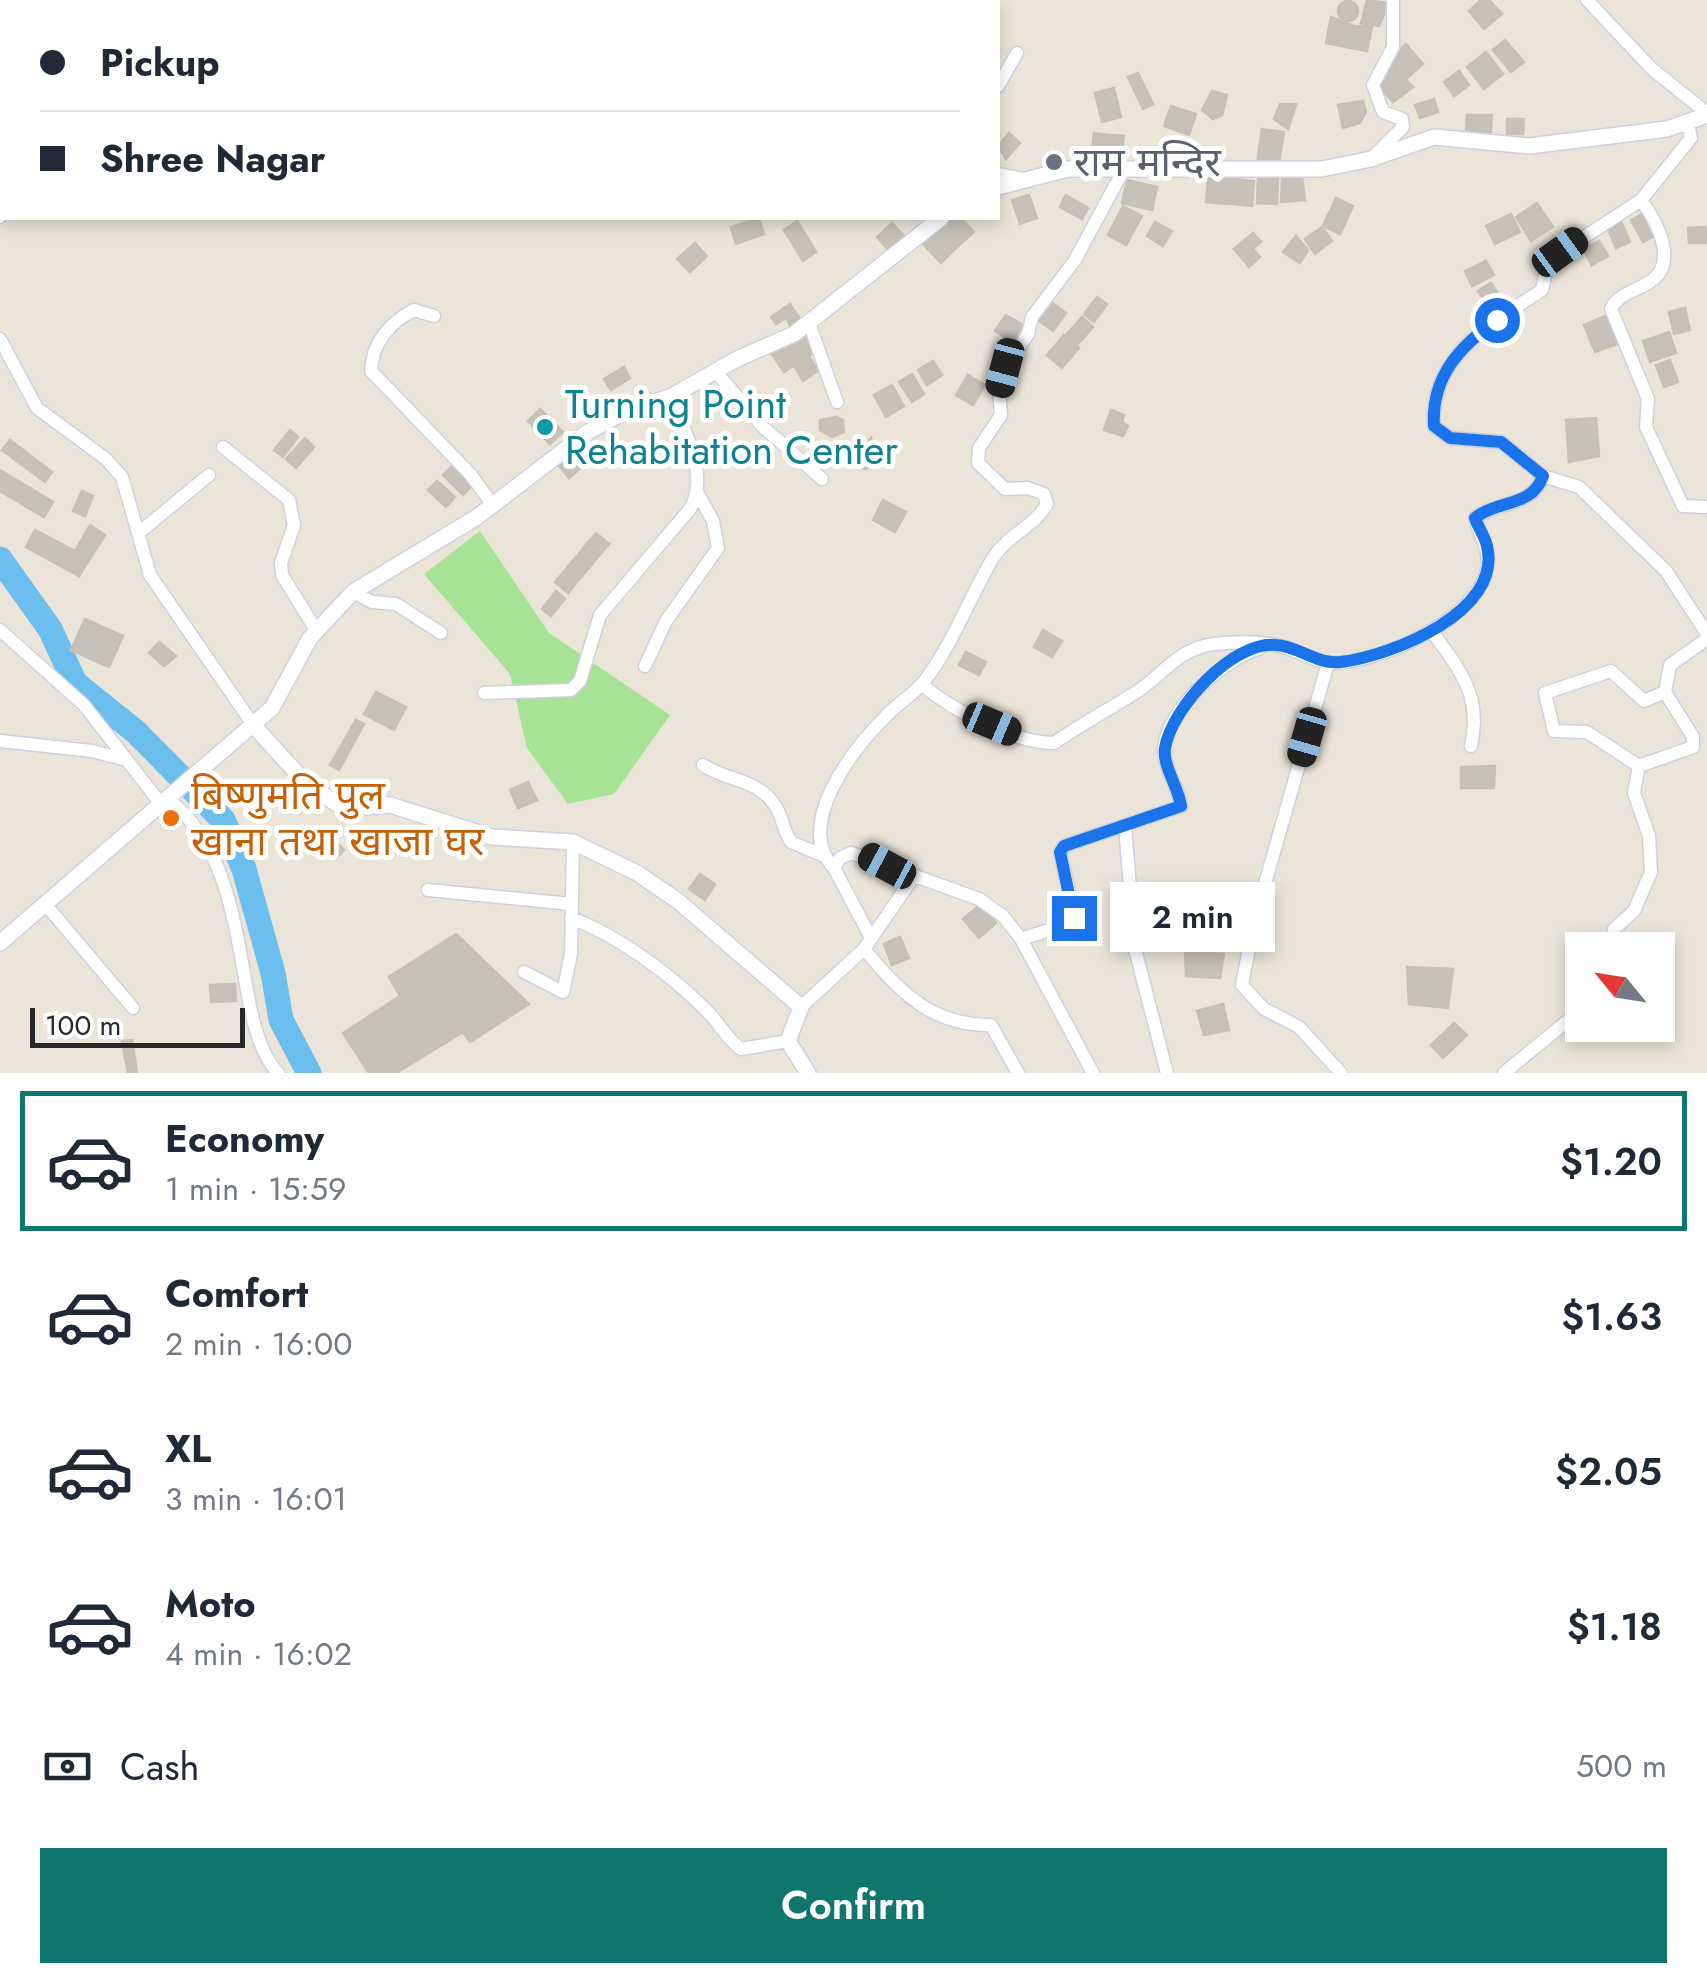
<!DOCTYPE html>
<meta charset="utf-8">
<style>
:root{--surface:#fff;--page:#f2f2f3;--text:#1f2937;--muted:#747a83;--line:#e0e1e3;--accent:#0f766e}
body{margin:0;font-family:Jost,"Noto Sans Devanagari",sans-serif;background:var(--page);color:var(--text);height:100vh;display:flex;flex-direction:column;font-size:38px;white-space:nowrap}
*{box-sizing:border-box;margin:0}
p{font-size:32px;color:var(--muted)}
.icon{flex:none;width:55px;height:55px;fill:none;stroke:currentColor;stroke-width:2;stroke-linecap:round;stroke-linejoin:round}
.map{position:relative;height:1073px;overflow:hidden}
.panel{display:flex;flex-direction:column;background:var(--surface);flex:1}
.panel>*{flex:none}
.hud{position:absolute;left:0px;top:0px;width:1000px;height:220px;box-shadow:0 5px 15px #0003;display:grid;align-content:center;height:220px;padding:0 40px;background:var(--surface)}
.needle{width:65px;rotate:300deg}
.tools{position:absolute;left:1565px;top:932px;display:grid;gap:20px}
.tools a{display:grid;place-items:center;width:110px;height:110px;border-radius:0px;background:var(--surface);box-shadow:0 5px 15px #0003;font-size:50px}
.scale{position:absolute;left:30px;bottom:25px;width:215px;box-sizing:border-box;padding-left:10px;border:5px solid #282828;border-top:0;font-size:28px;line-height:35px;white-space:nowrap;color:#282828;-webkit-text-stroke:8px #fff;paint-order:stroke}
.end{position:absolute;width:45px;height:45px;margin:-22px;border:12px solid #1a73e8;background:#fff;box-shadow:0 0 0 5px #fff}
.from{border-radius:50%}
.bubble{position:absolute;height:70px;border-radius:0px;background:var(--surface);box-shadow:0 5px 15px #0003;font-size:32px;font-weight:600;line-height:70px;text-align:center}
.car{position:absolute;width:30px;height:60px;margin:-30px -15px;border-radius:12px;box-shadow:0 0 8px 2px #0007;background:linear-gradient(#222 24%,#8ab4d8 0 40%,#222 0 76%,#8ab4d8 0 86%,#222 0)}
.hud b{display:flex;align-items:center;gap:35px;height:95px;font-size:38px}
.hud b+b{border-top:2px solid var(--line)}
.hud i{width:25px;height:25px;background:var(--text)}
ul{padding:18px 0 0;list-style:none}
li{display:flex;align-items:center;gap:30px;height:140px;margin:0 20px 15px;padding:0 20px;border:5px solid transparent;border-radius:0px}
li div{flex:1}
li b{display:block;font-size:38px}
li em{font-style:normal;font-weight:600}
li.active{border-color:var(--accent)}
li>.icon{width:90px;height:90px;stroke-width:1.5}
.pay{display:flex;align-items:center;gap:25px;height:110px;padding:0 40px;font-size:38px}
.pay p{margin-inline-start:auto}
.button{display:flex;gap:20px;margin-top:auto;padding:20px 40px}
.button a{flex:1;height:115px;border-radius:0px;background:var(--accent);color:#fff;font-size:40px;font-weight:600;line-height:115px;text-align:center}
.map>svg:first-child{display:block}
.green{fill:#a7e295}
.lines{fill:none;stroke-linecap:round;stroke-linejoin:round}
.stream{stroke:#6bbeee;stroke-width:4}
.river{stroke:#6bbeee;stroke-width:25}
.building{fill:#c6c1b9;stroke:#c6c1b3;stroke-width:2.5}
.minor-casing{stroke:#ced0e1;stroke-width:15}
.tertiary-casing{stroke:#ced0e1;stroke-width:18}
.minor{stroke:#fff;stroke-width:12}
.tertiary{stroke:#fff;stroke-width:15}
.route{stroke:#1a73e8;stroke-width:12}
.worship-dot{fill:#6b7280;stroke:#fff;stroke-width:4}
.culture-dot{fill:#0f9aa8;stroke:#fff;stroke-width:4}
.food-dot{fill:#e8710a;stroke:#fff;stroke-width:4}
.labels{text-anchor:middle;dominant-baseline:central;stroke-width:10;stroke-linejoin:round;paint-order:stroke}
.worship-label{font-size:40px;fill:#5b616d;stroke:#fff;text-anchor:start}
.culture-label{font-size:40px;fill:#0d838f;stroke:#fff;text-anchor:start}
.food-label{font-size:40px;fill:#c56008;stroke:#fff;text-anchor:start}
</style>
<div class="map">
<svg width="1707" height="1073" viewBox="0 0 1707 1073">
<rect width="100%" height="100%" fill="#ebe5d9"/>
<path class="green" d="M480,531L549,633L670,715L614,794L568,804L527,748L510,674L424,574Z"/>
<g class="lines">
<path class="stream" d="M800,2L803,0"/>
<path class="river" d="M0,83L2,85
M0,161L2,156
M0,559L50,629L75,683L136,732L223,820L244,869L273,973L281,1020L309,1073"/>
</g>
<path class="building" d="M1367,0L1389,3L1379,26L1361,23Z
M1481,0H1489L1502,14L1484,29L1469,11Z
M1338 11a10 10 0 1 1 20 0a10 10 0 1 1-20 0Z
M1331,17L1355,26H1372L1367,51L1326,43Z
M1505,40L1524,62L1511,72L1493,50Z
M1406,44L1423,64L1406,79L1389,59Z
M1486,52L1503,74L1484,89L1467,67Z
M1394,66L1413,87L1393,102L1375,82Z
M1459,71L1469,85L1454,96L1444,82Z
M1138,73L1153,104L1143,109L1128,77Z
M1114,88L1121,117L1102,122L1095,93Z
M1212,91L1227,95L1222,115L1213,119L1202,110Z
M1434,99L1438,112L1420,118L1415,105Z
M1363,101L1366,112L1360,123L1343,128L1338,105Z
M1280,104H1296L1288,129L1274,119Z
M1171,106L1196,114L1189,135L1164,126Z
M1467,115H1492L1491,132H1466Z
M1507,119H1524L1523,134H1507Z
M1262,129L1284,132L1278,167L1257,164Z
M1009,133L1020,143L1006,159L998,146Z
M1094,133L1109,135L1107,161L1091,159Z
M1109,135L1124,136L1120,163L1107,161Z
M1258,177L1278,178L1277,204L1257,203Z
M1302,177L1305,200L1281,202L1282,179Z
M1208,178H1219L1217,203L1206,202Z
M1219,178L1234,179L1232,204L1217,203Z
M1234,179L1254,181L1252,206L1232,204Z
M1127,180L1157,187L1152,210L1122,203Z
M1029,195L1037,218L1020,224L1012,200Z
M1066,195L1088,208L1082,219L1060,207Z
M1336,198L1353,206L1340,234L1323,226Z
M1537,203L1553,227L1531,241L1516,217Z
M1123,206L1142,216L1126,245L1108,235Z
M1644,213L1656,235L1643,242L1631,220Z
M1511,214L1520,232L1495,244L1486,226Z
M759,218L764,234L736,244L731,227Z
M951,218H960L974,232L957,247L939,229Z
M797,221L807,237L794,246L784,230Z
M1621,221L1630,242L1616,248L1607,227Z
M1155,222L1172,231L1163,246L1147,236Z
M892,223L906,238L890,252L877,237Z
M1322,227L1332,241L1315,254L1305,239Z
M1707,227V243H1689L1688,228Z
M939,229L957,247L941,263L923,244Z
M1253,233L1261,242L1253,249L1260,257L1249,267L1234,249Z
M1296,236L1308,250L1300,263L1283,252Z
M807,237L816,252L803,261L794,246Z
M1599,241L1608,256L1592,265L1583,250Z
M695,243L707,256L690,272L677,259Z
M1486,261L1494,275L1472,286L1465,271Z
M1491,283L1503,301L1490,310L1478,291Z
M1097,297L1107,304L1094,322L1084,314Z
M1047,299L1066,313L1053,331L1034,317Z
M790,304L800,319L790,325L786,318L776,324L771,317Z
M1685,308L1690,330L1674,334L1669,312Z
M1006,315L1023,325L1012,342L995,331Z
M1608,315L1620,343L1595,352L1584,325Z
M1082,317L1093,327L1078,344L1067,334Z
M807,330L818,350L799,362L786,343Z
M1669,332L1676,353L1650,362L1643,341Z
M1064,335L1079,348L1062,368L1047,355Z
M786,343L799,362L784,372L771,353Z
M810,358L818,371L803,381L795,367Z
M1670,360L1678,382L1664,387L1656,365Z
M933,361L942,375L927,385L918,370Z
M624,367L630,378L611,390L604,379Z
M912,374L924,394L912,402L899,382Z
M968,375L985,385L973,405L956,395Z
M892,385L904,406L886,417L874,395Z
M540,409L563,432L550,444L528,421Z
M1111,410L1124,415L1122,422L1128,426L1123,436L1104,430Z
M836,417L843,420L844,432L832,437L820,430V420Z
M1596,418L1599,456L1569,462L1566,420Z
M290,430L298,437L283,457L274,450Z
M305,438L314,447L296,468L286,459Z
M871,438L872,445L879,446V463L865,469L855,464L854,457H848L847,445H858L859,451Z
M10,440L52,472L45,482L2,450Z
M581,441L594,457L569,478L556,462Z
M454,464L473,484L463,495L443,475Z
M0,470L53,502L44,517L0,491Z
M437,481L455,497L446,507L428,490Z
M82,491L93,496L85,516L73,511Z
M883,500L906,512L895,532L873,520Z
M90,525L105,535L79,576L26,547L35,530L75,551Z
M596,533L609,544L568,593L555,582Z
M556,591L565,599L551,616L542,609Z
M85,619L123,636L109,667L71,650Z
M1043,630L1062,641L1052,657L1034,647Z
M159,642L176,656L164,666L149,653Z
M966,652L986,662L979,675L959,665Z
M376,692L406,707L394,730L364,714Z
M356,720L364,724L339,770L330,765Z
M1495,766L1494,788H1461V767Z
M528,782L537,800L518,808L510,790Z
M313,828L323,833L311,855L301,849Z
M329,835L344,850L336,859L320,844Z
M700,874L715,884L705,900L689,889Z
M980,905L996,923L979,938L963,919Z
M1203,916L1233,917L1231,943L1204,942Z
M456,934L529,1004L470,1042L463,1032L396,1073H369L343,1033L400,996L389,977Z
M900,937L909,958L892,965L884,944Z
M1185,952L1224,954L1220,978L1186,976Z
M1407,967L1453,969L1448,1008L1409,1004Z
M235,984L236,1001L211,1002L210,985Z
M1223,1004L1229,1030L1204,1035L1197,1011Z
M1454,1023L1467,1035L1443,1058L1431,1045Z
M132,1040L137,1072L128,1073L122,1041Z"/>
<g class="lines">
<defs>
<path id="minor" d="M25,0L36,2
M950,0L953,2
M1587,0L1652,69L1707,113
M56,2L58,0
M176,2L178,0
M998,86L1017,53
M1688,124L1691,138L1641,200L1560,253L1547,266L1542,290C1491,323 1429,357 1434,426L1450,438L1501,442L1543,476L1579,487L1666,571L1707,634
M1373,157L1403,127L1402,119L1383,112L1373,85L1393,47V0
M998,174L1023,179
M1641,200C1656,220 1679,262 1651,281C1637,291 1618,293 1611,309L1648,399L1646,427L1683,506L1707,507
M0,217L2,214
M434,316L414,310C390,322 372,343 371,371L471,475L492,504
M809,323L837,402
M0,339L37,408L106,459L122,477L150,575L254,726
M717,373L762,426L822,479
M223,447L289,500L294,525L281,563L282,575L316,630
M141,531L209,475
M353,592L372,602L396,604L441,633
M0,630L84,705L161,804
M1433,633C1461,671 1482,697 1471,746
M1328,663L1254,922L1242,985L1264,1009L1299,1027L1341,1073
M645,666L666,621L718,548L713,521L698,494
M922,685C953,710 1013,743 1054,743C1081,724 1110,709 1138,691C1164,673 1180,648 1214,644C1231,642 1258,641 1275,645C1295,648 1312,662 1333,663C1380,663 1478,619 1487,569C1490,548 1480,537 1475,518C1496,501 1532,508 1543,476
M484,693L571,690L580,681L600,615L690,509C710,475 684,429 670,397
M0,741L92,751L127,760
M703,765C726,781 756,778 774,804C782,814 783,830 791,842L822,855
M1639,766L1693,747V737L1665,692
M167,799C222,838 234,917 245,979C250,1009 257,1050 278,1073
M1125,826L1135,949L1167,1073
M834,868C793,825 853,749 886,716C898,703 915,694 926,679C956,638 968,600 993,558C1007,535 1034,527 1047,504L1044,494L1028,488L1005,489L978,463L979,448L1001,415L999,391L1005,368L1028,334L1032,317L1075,260L1124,169
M428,890L571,904
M46,905L133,1008
M571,918C617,935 670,974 705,1009C719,1022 725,1037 741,1049L788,1041
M870,936L834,868L840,858L851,853L979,899L1003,916L1021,939L1093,1073
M1021,939L1071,923L1075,918L1060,852L1064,846L1181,806C1179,788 1165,770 1164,752C1163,712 1224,659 1258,649
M864,949C900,992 932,1026 991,1025L1018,1073
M1612,950L1614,929L1634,911L1651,872L1649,836L1634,793L1639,766L1587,732L1554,731L1545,693L1611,671L1644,701L1665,692L1670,665L1707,639
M524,972L563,992L571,954L573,842
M801,1007L864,949L914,876
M1504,1073L1582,1009"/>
<path id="tertiary" d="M998,187L1068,169H1322L1371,159L1434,137L1529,146L1667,129L1707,115
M254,726L304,781L335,803L349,808L390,805L492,837L573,842L637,873L678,901L801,1007L788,1041L808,1073
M0,943L272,708L310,638L353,592L477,517L588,432L626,411L670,397L737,359L794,334L941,218"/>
</defs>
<use href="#minor" class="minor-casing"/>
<use href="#tertiary" class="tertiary-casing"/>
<use href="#minor" class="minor"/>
<use href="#tertiary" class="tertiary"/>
</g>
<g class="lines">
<path class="route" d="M1074,918L1060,852L1064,846L1181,806C1179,788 1162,765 1165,748C1172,708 1232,641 1276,645C1299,646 1316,665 1341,662C1391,656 1503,612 1487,546C1485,536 1478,528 1475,518C1496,500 1532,508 1543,476L1501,442L1450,438L1434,426C1431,377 1460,346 1497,320"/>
</g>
<circle class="worship-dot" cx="1054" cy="162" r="10"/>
<circle class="culture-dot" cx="545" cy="427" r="10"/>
<circle class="food-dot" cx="171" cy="818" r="10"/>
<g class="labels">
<g class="worship-label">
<text x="1074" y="162">राम मन्दिर</text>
</g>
<g class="culture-label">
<text x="565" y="404">Turning Point<tspan x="565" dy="46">Rehabitation Center</tspan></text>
</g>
<g class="food-label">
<text x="191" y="795">बिष्णुमति पुल<tspan x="191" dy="46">खाना तथा खाजा घर</tspan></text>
</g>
</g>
</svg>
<div class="tools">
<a><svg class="needle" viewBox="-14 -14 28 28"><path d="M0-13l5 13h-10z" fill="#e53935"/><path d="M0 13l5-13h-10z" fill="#747a83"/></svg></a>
</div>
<div class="scale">100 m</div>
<i class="end from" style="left:1497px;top:320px"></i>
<i class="end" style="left:1074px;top:918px"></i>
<div class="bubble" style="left:1110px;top:882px;width:165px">2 min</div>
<i class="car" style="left:1560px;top:252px;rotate:54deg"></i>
<i class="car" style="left:1005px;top:368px;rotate:195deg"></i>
<i class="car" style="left:992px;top:724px;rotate:113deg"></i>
<i class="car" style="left:1307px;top:737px;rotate:196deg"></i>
<i class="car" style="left:887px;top:866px;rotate:298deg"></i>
<div class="hud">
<b><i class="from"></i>Pickup</b>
<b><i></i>Shree Nagar</b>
</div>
</div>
<section class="panel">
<ul>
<li class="active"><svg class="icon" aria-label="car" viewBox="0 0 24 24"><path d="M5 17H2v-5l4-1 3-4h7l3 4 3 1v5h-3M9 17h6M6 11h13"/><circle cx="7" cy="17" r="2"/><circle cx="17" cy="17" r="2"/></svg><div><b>Economy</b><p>1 min · 15:59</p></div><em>$1.20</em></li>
<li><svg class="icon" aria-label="car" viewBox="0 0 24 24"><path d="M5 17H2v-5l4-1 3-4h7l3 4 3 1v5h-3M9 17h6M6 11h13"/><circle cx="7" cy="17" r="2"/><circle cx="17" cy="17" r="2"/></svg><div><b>Comfort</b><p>2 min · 16:00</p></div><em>$1.63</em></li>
<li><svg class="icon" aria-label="car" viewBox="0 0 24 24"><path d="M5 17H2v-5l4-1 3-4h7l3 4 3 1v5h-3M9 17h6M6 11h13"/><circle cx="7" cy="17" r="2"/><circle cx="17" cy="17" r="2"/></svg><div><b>XL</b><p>3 min · 16:01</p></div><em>$2.05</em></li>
<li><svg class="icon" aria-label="car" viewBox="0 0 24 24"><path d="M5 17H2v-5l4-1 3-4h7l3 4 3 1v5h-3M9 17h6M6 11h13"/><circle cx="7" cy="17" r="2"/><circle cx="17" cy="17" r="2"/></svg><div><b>Moto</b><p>4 min · 16:02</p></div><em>$1.18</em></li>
</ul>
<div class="pay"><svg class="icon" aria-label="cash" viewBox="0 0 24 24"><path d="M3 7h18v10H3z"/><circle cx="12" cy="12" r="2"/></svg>Cash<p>500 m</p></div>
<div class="button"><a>Confirm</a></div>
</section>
